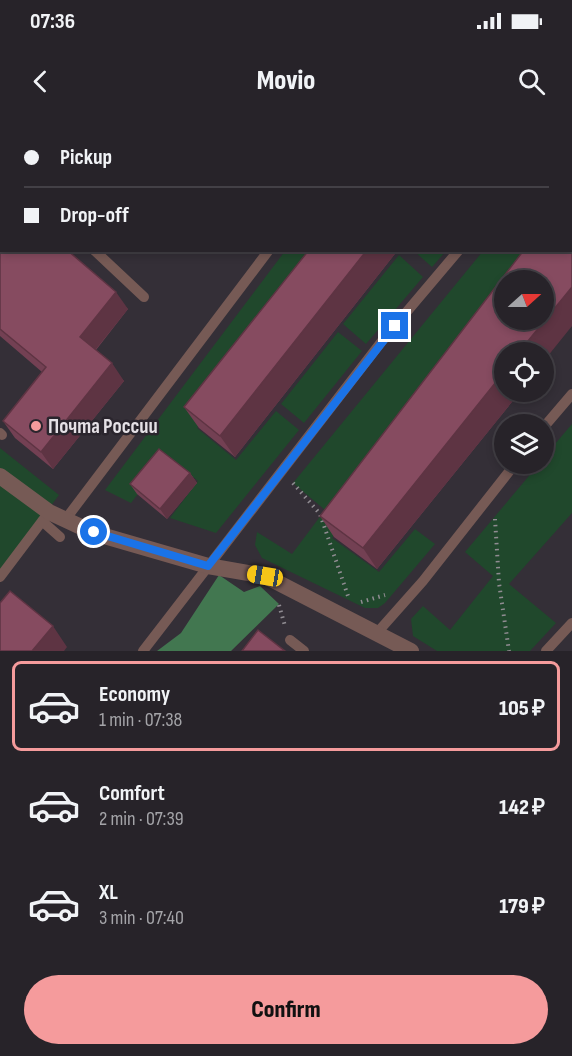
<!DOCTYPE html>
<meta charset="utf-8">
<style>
:root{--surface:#272329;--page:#332f35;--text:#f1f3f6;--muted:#a4a4a8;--line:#434046;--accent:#f59b9c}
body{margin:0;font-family:"Sofia Sans Condensed",sans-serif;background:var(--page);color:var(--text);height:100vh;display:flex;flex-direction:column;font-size:22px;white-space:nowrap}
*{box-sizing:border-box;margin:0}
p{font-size:20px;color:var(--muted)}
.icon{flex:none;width:33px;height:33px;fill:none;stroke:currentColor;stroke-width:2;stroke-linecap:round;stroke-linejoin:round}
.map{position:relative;height:531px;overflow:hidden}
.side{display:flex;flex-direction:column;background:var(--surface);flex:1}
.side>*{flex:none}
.top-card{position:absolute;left:0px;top:0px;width:573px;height:132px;box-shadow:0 3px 9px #0003,0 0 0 2px var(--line);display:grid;align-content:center;height:132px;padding:0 24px;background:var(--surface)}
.needle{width:39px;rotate:69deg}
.buttons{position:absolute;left:494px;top:150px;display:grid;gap:12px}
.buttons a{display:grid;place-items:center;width:60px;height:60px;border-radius:50%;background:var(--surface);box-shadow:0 3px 9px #0003,0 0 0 2px var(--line);font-size:30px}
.end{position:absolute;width:27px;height:27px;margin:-14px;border:8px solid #1a73e8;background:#fff;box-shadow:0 0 0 3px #fff}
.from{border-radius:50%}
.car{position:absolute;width:18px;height:36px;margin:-18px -9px;border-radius:8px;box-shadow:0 0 4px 2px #0007;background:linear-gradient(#f5c518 24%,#345 0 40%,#f5c518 0 76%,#345 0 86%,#f5c518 0)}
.top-card b{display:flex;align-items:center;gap:21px;height:57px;font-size:22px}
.top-card b+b{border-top:2px solid var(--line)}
.top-card i{width:15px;height:15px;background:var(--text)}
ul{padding:10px 0 0;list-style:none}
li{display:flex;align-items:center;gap:18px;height:90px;margin:0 12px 9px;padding:0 12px;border:3px solid transparent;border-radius:9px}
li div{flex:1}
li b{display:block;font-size:22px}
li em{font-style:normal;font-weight:800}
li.on{border-color:var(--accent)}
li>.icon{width:54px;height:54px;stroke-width:1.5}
.button{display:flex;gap:12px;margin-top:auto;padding:12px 24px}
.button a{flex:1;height:69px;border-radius:36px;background:var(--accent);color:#111;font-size:24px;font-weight:800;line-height:69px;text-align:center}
.status{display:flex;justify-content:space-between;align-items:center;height:42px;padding:0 30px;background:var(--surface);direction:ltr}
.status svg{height:16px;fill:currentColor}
header{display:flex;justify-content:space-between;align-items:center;height:78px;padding:0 24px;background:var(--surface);font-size:27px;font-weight:800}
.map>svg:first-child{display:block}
.green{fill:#20482c}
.forest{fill:#427750}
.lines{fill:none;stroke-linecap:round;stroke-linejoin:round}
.path{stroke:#908c92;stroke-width:4;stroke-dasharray:1.5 4.5;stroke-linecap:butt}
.service{stroke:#765a55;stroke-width:10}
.minor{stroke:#765a55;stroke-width:16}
.wall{fill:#734053}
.shaded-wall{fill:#5e3443}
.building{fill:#864b60;stroke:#5e3443;stroke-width:1.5;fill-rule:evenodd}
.route{stroke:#1a73e8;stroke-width:8}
.poi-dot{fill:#f59b9c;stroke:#2a252d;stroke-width:2}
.labels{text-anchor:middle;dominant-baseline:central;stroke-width:5;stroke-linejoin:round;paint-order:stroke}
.poi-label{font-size:21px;font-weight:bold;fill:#e5e1e6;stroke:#2a252d;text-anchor:start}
</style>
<div class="status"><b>07:36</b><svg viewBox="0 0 49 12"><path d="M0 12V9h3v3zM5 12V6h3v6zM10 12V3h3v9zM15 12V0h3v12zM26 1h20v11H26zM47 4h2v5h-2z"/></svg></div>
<header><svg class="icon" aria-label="back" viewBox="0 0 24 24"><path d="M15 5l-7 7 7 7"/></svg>Movio<svg class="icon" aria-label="search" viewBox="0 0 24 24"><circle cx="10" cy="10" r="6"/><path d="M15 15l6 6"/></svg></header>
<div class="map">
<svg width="572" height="531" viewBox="0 0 572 531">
<rect width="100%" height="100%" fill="#342f37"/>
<path class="green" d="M285,131H337L197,308L236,340L276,291L299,310L216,413L170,398L198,361L167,336L131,383L105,370Z
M414,131H446L432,147Z
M483,131H552L504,160V194L332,418L379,452L415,409L435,424L385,483L378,488H365L262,438L255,425L257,412L292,434L325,390L293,363Z
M399,135L423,157L366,224L343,204Z
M338,212L362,231L304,303L281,284Z
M572,304V393L509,464L556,503L530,531H437L413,516L411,499L423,486L450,510L493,456L465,432L539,344H543V338Z
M0,328L59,375L50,387L0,350Z
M0,359L46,392L0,454Z"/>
<path class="forest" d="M219,455L244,472L260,466L279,484L231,531H157L181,513Z"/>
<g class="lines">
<path class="path" d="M293,363L320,394L348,476
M495,399L499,463L509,531
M361,482L385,475
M279,485L285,506"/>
<path class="service" d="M269,0L271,2
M367,2L368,0
M569,2L570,0
M0,46L2,47
M94,130L144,177
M543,308L572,274
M0,313L2,315
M65,400L269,130
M42,401L60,417
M0,457L49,392
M376,514L423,461L515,344
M290,520L304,531
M143,531L382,221L459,130
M546,531L572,503"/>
<path class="minor" d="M0,356L49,392L94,413L208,446L265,456L411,531"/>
</g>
<path class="wall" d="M0,75L128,189L96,230L124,261L53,349L15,318L3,301L42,252L0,216Z
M309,130H398L235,337L199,308L184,287Z
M504,272H520L377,449L334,417L320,396Z
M190,353L197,363L167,399L137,374L130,364Z"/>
<path class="shaded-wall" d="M95,0H104L103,2H96Z
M471,0H481L482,2H470Z
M367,130H398L235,337L220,316Z
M572,167V206L543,242V232H519Z
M116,172L128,189L92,234L80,217Z
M112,243L124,261L53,349L41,332Z
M504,252V272H520L377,449L363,428Z
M190,353L197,363L167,399L160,389Z
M53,506L67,527L64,531H32Z"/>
<path class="building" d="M151,0H218L220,2H150Z
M412,0H471L470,2H411Z
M0,75L2,76V130H67L116,172L80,217L112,243L41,332L3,301L46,247L0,209Z
M572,87V167L519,232H504V252L363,428L320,396L524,130H572ZM504,160H543V200H504Z
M309,130H367L220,316L184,287Z
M159,329L190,353L160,389L130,364Z
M10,471L53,506L32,531H0V483Z
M258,510L285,531H242Z"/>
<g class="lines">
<path class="route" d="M94,412L208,446L395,206"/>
</g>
<circle class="poi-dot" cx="36" cy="306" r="6"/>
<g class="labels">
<g class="poi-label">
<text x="48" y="306">Почта России</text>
</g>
</g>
</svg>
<div class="buttons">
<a><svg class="needle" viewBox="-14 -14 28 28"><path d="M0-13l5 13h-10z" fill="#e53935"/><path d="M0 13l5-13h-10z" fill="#a4a4a8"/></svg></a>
<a><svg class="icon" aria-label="locate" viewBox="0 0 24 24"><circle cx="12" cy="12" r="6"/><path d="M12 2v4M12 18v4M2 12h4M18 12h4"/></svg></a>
<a><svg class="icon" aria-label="layers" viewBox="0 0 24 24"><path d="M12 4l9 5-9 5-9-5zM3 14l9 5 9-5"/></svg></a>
</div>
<i class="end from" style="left:94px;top:412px"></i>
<i class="end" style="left:395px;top:206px"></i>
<i class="car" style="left:265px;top:456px;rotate:280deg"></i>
<div class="top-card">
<b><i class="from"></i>Pickup</b>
<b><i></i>Drop-off</b>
</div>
</div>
<section class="side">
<ul>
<li class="on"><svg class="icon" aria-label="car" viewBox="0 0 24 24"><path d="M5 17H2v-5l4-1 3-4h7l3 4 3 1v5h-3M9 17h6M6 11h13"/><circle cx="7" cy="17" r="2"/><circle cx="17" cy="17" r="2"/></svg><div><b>Economy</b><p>1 min · 07:38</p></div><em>105 ₽</em></li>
<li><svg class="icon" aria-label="car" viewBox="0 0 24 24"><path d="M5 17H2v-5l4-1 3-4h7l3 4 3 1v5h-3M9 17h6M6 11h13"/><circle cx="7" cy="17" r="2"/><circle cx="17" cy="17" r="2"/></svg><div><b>Comfort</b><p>2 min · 07:39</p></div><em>142 ₽</em></li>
<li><svg class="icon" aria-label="car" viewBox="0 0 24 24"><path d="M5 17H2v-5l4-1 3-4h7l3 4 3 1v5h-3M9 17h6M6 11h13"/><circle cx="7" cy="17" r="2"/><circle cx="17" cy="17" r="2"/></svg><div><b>XL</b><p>3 min · 07:40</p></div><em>179 ₽</em></li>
</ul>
<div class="button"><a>Confirm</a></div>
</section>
